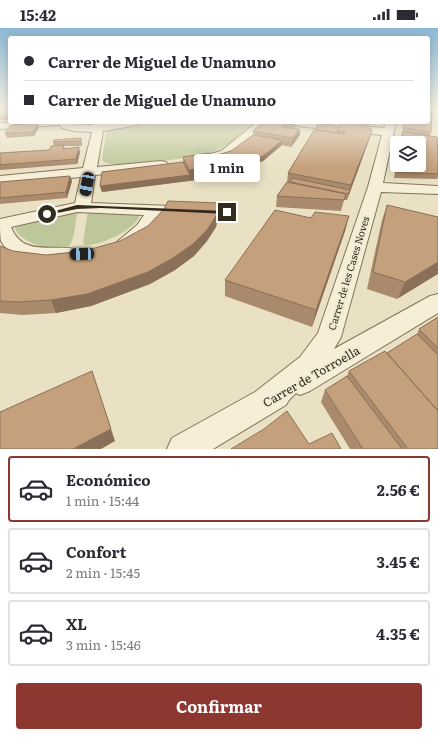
<!DOCTYPE html>
<html lang="es">
<meta charset="utf-8">
<style>
:root{--surface:#fff;--page:#f7f7f7;--text:#2b2b33;--muted:#7c7c81;--line:#e1e1e2;--accent:#8d3731}
body{margin:0;font-family:Literata,serif;background:var(--page);color:var(--text);height:100vh;display:flex;flex-direction:column;font-size:15px;white-space:nowrap}
*{box-sizing:border-box;margin:0}
p{font-size:13px;color:var(--muted)}
.icon{flex:none;width:22px;height:22px;fill:none;stroke:currentColor;stroke-width:2;stroke-linecap:round;stroke-linejoin:round}
.map{position:relative;height:421px;overflow:hidden}
.sheet{display:flex;flex-direction:column;background:var(--surface);flex:1}
.sheet>*{flex:none}
.banner{position:absolute;left:8px;top:8px;width:422px;height:88px;border-radius:4px;box-shadow:0 2px 10px #0003;display:grid;align-content:center;height:88px;padding:0 16px;background:var(--surface)}
.controls{position:absolute;left:390px;top:108px;display:grid;gap:8px}
.controls a{display:grid;place-items:center;width:36px;height:36px;border-radius:4px;background:var(--surface);box-shadow:0 2px 10px #0003;font-size:20px}
.end{position:absolute;width:18px;height:18px;margin:-9px;border:5px solid #342b1f;background:#fff;box-shadow:0 0 0 2px #fff}
.from{border-radius:50%}
.bubble{position:absolute;height:28px;border-radius:4px;background:var(--surface);box-shadow:0 2px 10px #0003;font-size:13px;font-weight:700;line-height:28px;text-align:center}
.car{position:absolute;width:12px;height:24px;margin:-12px -6px;border-radius:5px;box-shadow:0 0 3px 1px #0007;background:linear-gradient(#222 24%,#8ab4d8 0 40%,#222 0 76%,#8ab4d8 0 86%,#222 0)}
.banner b{display:flex;align-items:center;gap:14px;height:38px;font-size:15px}
.banner b+b{border-top:1px solid var(--line)}
.banner i{width:10px;height:10px;background:var(--text)}
ul{padding:7px 0 0;list-style:none}
li{display:flex;align-items:center;gap:12px;height:66px;margin:0 8px 6px;padding:0 8px;border:2px solid var(--line);border-radius:4px}
li div{flex:1}
li b{display:block;font-size:15px}
li em{font-style:normal;font-weight:700}
li.on{border-color:var(--accent)}
li>.icon{width:36px;height:36px;stroke-width:1.5}
.button{display:flex;gap:8px;margin-top:auto;padding:8px 16px}
.button a{flex:1;height:46px;border-radius:4px;background:var(--accent);color:#fff;font-size:16px;font-weight:700;line-height:46px;text-align:center}
.status{display:flex;justify-content:space-between;align-items:center;height:28px;padding:0 20px;background:var(--surface);direction:ltr}
.status svg{height:11px;fill:currentColor}
.map>svg:first-child{display:block}
.green{fill:#bec799}
.lines{fill:none;stroke-linecap:round;stroke-linejoin:round}
.street-casing{stroke:#83735c;stroke-width:2}
.street{fill:#f6eed6;fill-rule:evenodd}
.wall{fill:#a98a6c}
.shaded-wall{fill:#8a7058}
.building{fill:#c5a07d;stroke:#8a7058}
.route{fill:#342b1f}
.labels{text-anchor:middle;dominant-baseline:central;stroke-width:4;stroke-linejoin:round;paint-order:stroke}
.street-label{font-size:10px;fill:#342b1f;stroke:#f2ebd3}
.near-street-label{font-size:12px;fill:#342b1f;stroke:#f2ebd3}
</style>
<div class="status"><b>15:42</b><svg viewBox="0 0 49 12"><path d="M0 12V9h3v3zM5 12V6h3v6zM10 12V3h3v9zM15 12V0h3v12zM26 1h20v11H26zM47 4h2v5h-2z"/></svg></div>
<div class="map">
<svg width="438" height="421" viewBox="0 0 438 421">
<rect width="100%" height="100%" fill="#eae1c4"/>
<path class="green" d="M160,94H254C244,102 234,113 223,119C199,132 145,134 117,137L106,135L102,132L106,104L109,102Z
M88,183L138,185L140,187C135,202 100,218 85,217L83,214Z
M75,184L77,185C76,192 74,214 69,218C57,227 22,214 16,203L15,200L22,195Z"/>
<g class="lines">
<defs>
<path id="street" d="M13,94H69L70,96L93,97L94,94H104V96L143,94L138,97L103,103L97,139L161,133L166,134L168,137L166,140L161,141L95,147L91,175L227,180L233,182L235,185L233,188L227,190L161,187C153,202 138,223 120,218L117,214L137,197L144,187L77,184L11,199C23,230 55,215 79,222L82,226L79,230C59,235 11,234 1,213C0,207 0,197 0,191L75,175L81,149L0,156V148L83,140L92,104L74,103L62,100L60,97L0,101V95Z
M257,94H268L229,129L204,136L198,132L199,129L221,123Z
M283,94H320L384,100L386,94H396L383,155L438,158V166L381,164L341,309L334,321L430,268L438,266V285L310,363L300,367L296,365L289,372L286,377L213,421H167L172,410L255,364L300,329L318,305L368,159L382,107L288,97Z"/>
</defs>
<use href="#street" class="street-casing"/>
<use href="#street" class="street"/>
</g>
<path class="wall" d="M0,81H10V90L9,92H0Z
M263,94H296L294,100L300,102V107L291,119L282,117L263,133L233,146V152L214,154L212,150L102,164L100,158L183,134V129L214,128L231,123L253,107V103Z
M334,94H374L368,97L361,96L369,112L347,172H344L341,183L276,179L277,168L287,155L288,145L315,103L339,98L340,94Z
M404,94H428L431,104L430,108L438,127V149L437,151L394,150L397,131V137L419,115H400Z
M39,99L34,108L7,110L5,105Z
M81,110L82,114V118H64L65,121L80,124L77,136L0,142V125L49,122L54,118L53,114Z
M72,153L67,170L0,176V154Z
M387,177L438,189L397,271L367,261L382,192Z
M219,186L216,199L207,213L194,228L175,242L150,256L91,278L56,285L23,287L0,285V218L13,223L46,227L84,223Z
M349,188L345,203L312,299L225,268V252Z
M438,289V421H350L321,374L325,362L347,348L349,343L387,325L417,306L419,301Z"/>
<path class="shaded-wall" d="M10,84V90L9,92L7,87Z
M294,94H296L295,98L293,103Z
M369,94H374L368,97Z
M38,95L39,99L34,108L33,104Z
M299,101L298,105L300,102V107L291,119L293,110Z
M372,103L369,112L347,172L351,157Z
M283,112L282,117L263,133L233,146V152L214,154V144Z
M79,119L80,124L77,136L76,131Z
M212,140V150L102,164L100,158L190,147L189,142Z
M70,148L72,153L67,170L66,164Z
M219,175V186L216,199L207,213L194,228L175,242L150,256L91,278L56,285L51,272Z
M349,188L345,203L312,299L316,282Z
M438,234V246L397,271L405,254Z
M92,343L115,413L101,421H73Z"/>
<path class="building" d="M0,81H10V84L7,87L0,88Z
M428,81H432L431,104L404,100L405,94H428Z
M263,94H285L282,99L299,101L293,110L253,103Z
M340,94L361,96L371,101L372,103L351,157L288,145L314,102L344,106L346,104L338,103Z
M38,95L33,104L5,105L11,97Z
M318,95L339,98L337,105L317,102V103H315Z
M403,104L437,109L438,127V146L395,144L397,135V137H419V115H401Z
M253,107L283,112L263,128L232,141L214,128L231,123Z
M81,110L80,113L53,114L54,112Z
M64,117L63,121L79,119L76,131L0,137V125L49,122L51,118Z
M209,125L233,141L214,144L212,140L189,142L183,129Z
M183,134L190,147L100,158L102,144Z
M70,148L66,164L0,170V154Z
M293,150L350,162L348,166L290,154Z
M287,154L346,166L344,172L277,168Z
M168,173L219,175L216,188L207,202L193,216L173,230L148,244L87,266L51,272L17,274L0,273V218L13,223L46,227L84,223L120,213L148,198L164,181Z
M387,177L438,189V234L405,254L373,244Z
M275,182L311,190L315,184L349,188L316,282L225,252Z
M438,289V320L419,301Z
M417,306L438,327V383L387,325Z
M385,323L438,383V421H408L349,343Z
M92,343L111,401L73,421H0V384Z
M347,348L402,421H363L325,362Z
M287,383L309,416L332,405L341,421H231L264,401Z"/>
<linearGradient id="sky" x2="0" y2="1"><stop stop-color="#8db8d5"/><stop offset="0.58" stop-color="#f6f2e4"/><stop offset="1" stop-color="#f6f2e4" stop-opacity="0"/></linearGradient>
<rect width="438" height="140" fill="url(#sky)"/>
<path class="route" d="M77,177L227,183L230,184L227,186L101,180L77,181L47,187L44,186Z"/>
<g class="labels">
<g class="street-label">
<text transform="translate(348 245) rotate(-73)">Carrer de les Cases Noves</text>
</g>
<g class="near-street-label">
<text transform="translate(311 348) rotate(-30)">Carrer de Torroella</text>
</g>
</g>
</svg>
<div class="controls">
<a><svg class="icon" aria-label="layers" viewBox="0 0 24 24"><path d="M12 4l9 5-9 5-9-5zM3 14l9 5 9-5"/></svg></a>
</div>
<i class="end from" style="left:47px;top:186px"></i>
<i class="end" style="left:227px;top:184px"></i>
<div class="bubble" style="left:194px;top:126px;width:66px">1 min</div>
<i class="car" style="left:87px;top:156px;rotate:191deg"></i>
<i class="car" style="left:82px;top:226px;rotate:268deg"></i>
<div class="banner">
<b><i class="from"></i>Carrer de Miguel de Unamuno</b>
<b><i></i>Carrer de Miguel de Unamuno</b>
</div>
</div>
<section class="sheet">
<ul>
<li class="on"><svg class="icon" aria-label="car" viewBox="0 0 24 24"><path d="M5 17H2v-5l4-1 3-4h7l3 4 3 1v5h-3M9 17h6M6 11h13"/><circle cx="7" cy="17" r="2"/><circle cx="17" cy="17" r="2"/></svg><div><b>Económico</b><p>1 min · 15:44</p></div><em>2.56 €</em></li>
<li><svg class="icon" aria-label="car" viewBox="0 0 24 24"><path d="M5 17H2v-5l4-1 3-4h7l3 4 3 1v5h-3M9 17h6M6 11h13"/><circle cx="7" cy="17" r="2"/><circle cx="17" cy="17" r="2"/></svg><div><b>Confort</b><p>2 min · 15:45</p></div><em>3.45 €</em></li>
<li><svg class="icon" aria-label="car" viewBox="0 0 24 24"><path d="M5 17H2v-5l4-1 3-4h7l3 4 3 1v5h-3M9 17h6M6 11h13"/><circle cx="7" cy="17" r="2"/><circle cx="17" cy="17" r="2"/></svg><div><b>XL</b><p>3 min · 15:46</p></div><em>4.35 €</em></li>
</ul>
<div class="button"><a>Confirmar</a></div>
</section>
